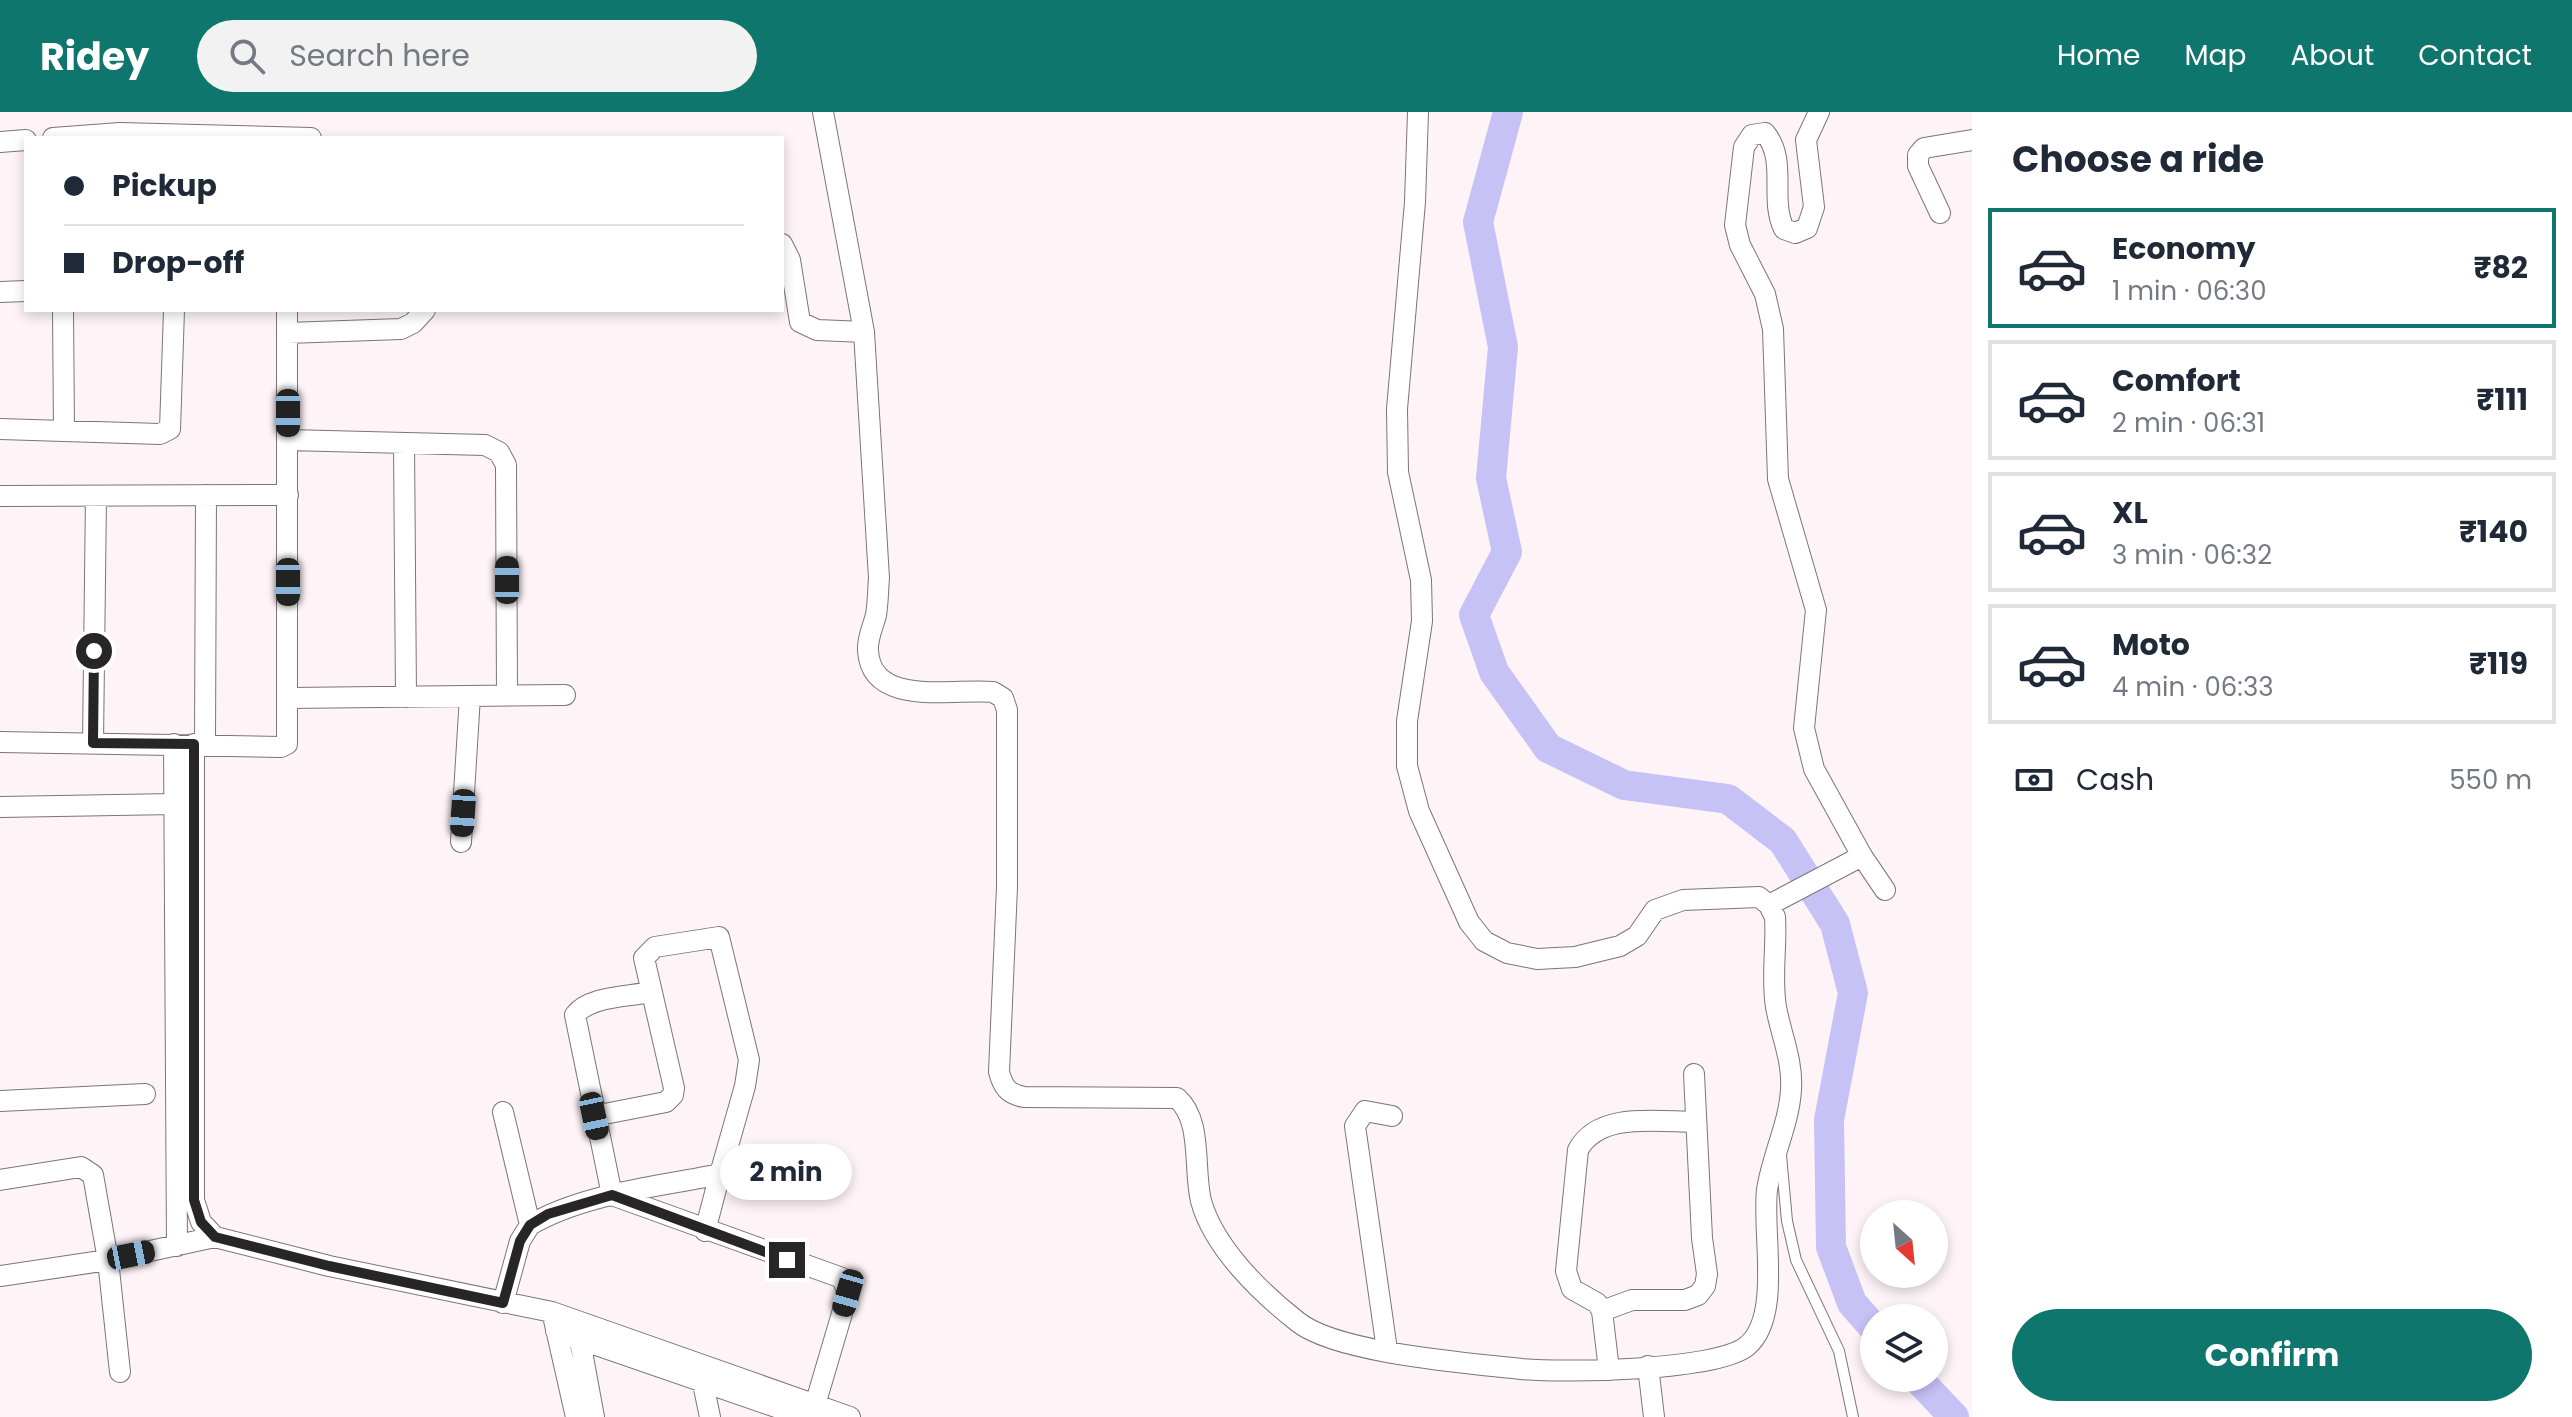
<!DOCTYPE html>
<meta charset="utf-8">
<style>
:root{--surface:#fff;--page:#f2f2f3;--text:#1f2937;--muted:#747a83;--line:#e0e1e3;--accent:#0f766e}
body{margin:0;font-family:Poppins,sans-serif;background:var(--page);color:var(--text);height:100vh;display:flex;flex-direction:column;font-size:30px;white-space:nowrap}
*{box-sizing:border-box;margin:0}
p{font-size:26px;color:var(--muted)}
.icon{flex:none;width:44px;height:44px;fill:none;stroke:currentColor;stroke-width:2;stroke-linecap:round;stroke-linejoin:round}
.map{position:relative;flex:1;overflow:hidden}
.panel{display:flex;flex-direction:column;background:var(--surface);width:600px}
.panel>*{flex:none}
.hud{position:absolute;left:24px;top:24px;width:760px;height:176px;border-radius:0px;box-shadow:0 4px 12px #0003;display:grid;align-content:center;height:176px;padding:0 40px;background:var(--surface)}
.needle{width:52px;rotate:153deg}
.fabs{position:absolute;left:1860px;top:1088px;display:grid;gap:16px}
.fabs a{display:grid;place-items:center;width:88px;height:88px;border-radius:50%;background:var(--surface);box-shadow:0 4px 12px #0003;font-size:40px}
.end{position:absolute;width:36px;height:36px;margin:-18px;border:10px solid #282526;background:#fff;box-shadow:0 0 0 4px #fff}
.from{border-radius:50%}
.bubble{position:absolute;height:56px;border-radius:28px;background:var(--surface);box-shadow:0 4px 12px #0003;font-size:26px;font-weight:700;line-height:56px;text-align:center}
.car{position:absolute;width:24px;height:48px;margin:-24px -12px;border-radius:10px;box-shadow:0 0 6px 2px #0007;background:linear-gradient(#222 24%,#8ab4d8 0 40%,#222 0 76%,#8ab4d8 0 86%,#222 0)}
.hud b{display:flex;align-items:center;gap:28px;height:76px;font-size:30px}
.hud b+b{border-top:2px solid var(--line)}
.hud i{width:20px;height:20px;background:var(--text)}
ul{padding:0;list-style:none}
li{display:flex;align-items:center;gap:24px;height:120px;margin:0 16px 12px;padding:0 24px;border:4px solid var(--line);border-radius:0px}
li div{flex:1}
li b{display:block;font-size:30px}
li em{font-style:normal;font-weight:700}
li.on{border-color:var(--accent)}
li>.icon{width:72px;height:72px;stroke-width:1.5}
h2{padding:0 40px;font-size:36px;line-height:96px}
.pay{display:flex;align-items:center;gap:20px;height:88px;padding:0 40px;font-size:30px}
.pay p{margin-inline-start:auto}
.action{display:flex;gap:16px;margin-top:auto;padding:16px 40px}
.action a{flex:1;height:92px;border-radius:48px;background:var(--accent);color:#fff;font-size:32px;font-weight:700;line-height:92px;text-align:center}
header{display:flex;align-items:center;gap:48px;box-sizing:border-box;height:112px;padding:0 40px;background:var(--accent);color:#fff}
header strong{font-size:38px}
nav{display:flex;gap:44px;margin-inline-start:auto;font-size:28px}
.search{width:560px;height:72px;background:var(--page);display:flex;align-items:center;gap:20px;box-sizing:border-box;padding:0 28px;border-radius:44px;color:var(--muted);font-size:30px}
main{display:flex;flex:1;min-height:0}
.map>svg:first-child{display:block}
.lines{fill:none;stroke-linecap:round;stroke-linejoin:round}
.river{stroke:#c7c2f6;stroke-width:30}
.service-casing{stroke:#7d7477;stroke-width:12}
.minor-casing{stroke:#7d7477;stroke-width:22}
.service{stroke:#fff;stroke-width:10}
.minor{stroke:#fff;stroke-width:20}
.route{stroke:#282526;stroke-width:10}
</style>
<header>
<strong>Ridey</strong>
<div class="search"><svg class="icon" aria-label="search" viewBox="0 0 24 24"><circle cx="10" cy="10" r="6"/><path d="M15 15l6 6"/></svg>Search here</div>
<nav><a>Home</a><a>Map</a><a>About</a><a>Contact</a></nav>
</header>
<main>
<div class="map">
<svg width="1972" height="1305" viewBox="0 0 1972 1305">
<rect width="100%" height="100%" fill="#fef4f8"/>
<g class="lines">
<path class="river" d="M1508,0L1478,110L1503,235L1491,366L1507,440L1474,503L1494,560L1548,636L1624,673L1728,687L1783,729L1835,812L1853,881L1829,1008L1831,1135L1852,1191L1874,1216
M1917,1266L1954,1305"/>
<defs>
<path id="service" d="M1781,1043L1787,1109L1796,1148L1839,1239L1853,1305"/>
<path id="minor" d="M823,0L864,220
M1819,0L1806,28L1814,95L1807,116L1795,121L1784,117C1769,86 1788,49 1765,21L1752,23L1744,35L1735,113L1740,133L1765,182L1773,217L1778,367L1816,498L1804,616L1814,657L1862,744L1885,778
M53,26L120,21L311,26
M0,30L26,28
M1940,101L1918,54V43L1924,36L1972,28
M782,132L790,148L800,210L817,218L864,220L879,466C878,478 878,491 876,503C873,515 867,526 868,539C872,596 954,576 993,580L1003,586L1007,598V775L999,960C1003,975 1008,982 1024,985L1177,986C1203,1009 1193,1056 1201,1089C1214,1136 1261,1181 1298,1210C1337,1241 1467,1251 1521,1257C1562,1261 1717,1259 1747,1234C1782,1205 1762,1121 1767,1078C1772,1044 1789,1012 1791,978C1793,948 1781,923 1776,895C1771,865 1777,835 1775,805L1769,793L1759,785L1683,788L1655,798L1637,824L1620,834L1575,845L1537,847L1507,841L1484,829L1469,810L1419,699L1407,654V609L1422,509L1421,468L1398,360L1397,297L1415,90L1418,0
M0,180L26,179
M63,198L64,319
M287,221L401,217L413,211L425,198
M0,317L160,322L170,317L174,198
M288,328L485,333L499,340L506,353L507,583
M404,331L406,585
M0,384L288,383
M289,586L565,583
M0,630L281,635L287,632V198
M93,631L96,384
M174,632L177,1134
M194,632V1088L201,1110L215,1125L329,1154L552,1200L850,1305
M205,632L206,383
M0,695L174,692
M461,730L470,584
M1769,793L1862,744
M650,880C628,885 589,884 575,903L612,1083L842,1166L848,1181L815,1293L818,1305
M0,989L145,982
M503,1000L530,1113L520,1129L503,1191
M0,1068L81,1055L93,1063L108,1148L120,1260
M530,1113C585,1081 658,1075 720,1062L745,974L749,948L719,825L655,835L644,846L674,976L673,983L666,990L594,1004
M705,1119L720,1062
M0,1164L108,1148L215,1125
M1602,1199L1632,1188H1685L1698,1183L1705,1174L1707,1162L1702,1126L1694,962
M554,1208L576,1305
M578,1218L594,1305
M556,1219L805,1305
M1387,1238L1355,1014L1365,999L1392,1004
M1648,1254L1654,1305
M1609,1258L1602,1199L1597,1191L1572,1177L1566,1159L1578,1038C1599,999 1658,1010 1696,1010
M701,1262L710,1305"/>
</defs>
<use href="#service" class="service-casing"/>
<use href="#minor" class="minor-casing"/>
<use href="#service" class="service"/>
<use href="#minor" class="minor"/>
</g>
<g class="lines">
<path class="route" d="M94,539L93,631L194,632V1088L201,1110L215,1125L329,1154L503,1191L520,1129L530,1113L548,1102L612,1083L787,1148"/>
</g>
</svg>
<div class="fabs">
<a><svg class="needle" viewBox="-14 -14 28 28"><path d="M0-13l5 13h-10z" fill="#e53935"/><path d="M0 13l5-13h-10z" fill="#747a83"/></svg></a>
<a><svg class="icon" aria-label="layers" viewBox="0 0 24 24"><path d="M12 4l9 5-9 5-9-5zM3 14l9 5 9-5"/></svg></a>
</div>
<i class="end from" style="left:94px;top:539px"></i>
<i class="end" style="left:787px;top:1148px"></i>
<div class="bubble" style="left:720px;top:1032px;width:132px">2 min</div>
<i class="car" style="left:288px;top:301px;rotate:180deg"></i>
<i class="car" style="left:507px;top:468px;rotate:0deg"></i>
<i class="car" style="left:288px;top:470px;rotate:180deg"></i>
<i class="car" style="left:463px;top:701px;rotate:184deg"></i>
<i class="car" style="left:594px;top:1004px;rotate:168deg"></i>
<i class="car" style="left:131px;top:1143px;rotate:79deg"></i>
<i class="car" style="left:848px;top:1181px;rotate:196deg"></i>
<div class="hud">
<b><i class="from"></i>Pickup</b>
<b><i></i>Drop-off</b>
</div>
</div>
<section class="panel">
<h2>Choose a ride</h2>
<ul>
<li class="on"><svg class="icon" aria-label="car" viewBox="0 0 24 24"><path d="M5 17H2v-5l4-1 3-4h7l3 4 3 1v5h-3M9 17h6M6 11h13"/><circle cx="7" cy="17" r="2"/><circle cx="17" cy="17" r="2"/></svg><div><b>Economy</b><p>1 min · 06:30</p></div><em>₹82</em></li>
<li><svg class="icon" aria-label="car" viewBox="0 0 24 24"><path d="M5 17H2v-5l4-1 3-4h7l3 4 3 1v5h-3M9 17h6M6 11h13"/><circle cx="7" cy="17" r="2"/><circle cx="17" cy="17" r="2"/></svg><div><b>Comfort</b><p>2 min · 06:31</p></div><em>₹111</em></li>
<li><svg class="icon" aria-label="car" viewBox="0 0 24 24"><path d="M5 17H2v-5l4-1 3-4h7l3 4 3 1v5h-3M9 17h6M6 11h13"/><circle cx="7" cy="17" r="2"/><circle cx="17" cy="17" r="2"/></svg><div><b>XL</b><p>3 min · 06:32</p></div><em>₹140</em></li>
<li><svg class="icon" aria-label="car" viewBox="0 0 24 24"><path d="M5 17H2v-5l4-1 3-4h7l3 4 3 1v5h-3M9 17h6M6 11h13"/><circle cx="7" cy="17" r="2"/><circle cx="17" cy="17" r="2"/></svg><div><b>Moto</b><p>4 min · 06:33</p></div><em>₹119</em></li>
</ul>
<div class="pay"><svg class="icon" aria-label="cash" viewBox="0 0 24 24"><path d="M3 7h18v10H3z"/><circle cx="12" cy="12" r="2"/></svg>Cash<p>550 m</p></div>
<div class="action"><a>Confirm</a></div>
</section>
</main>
